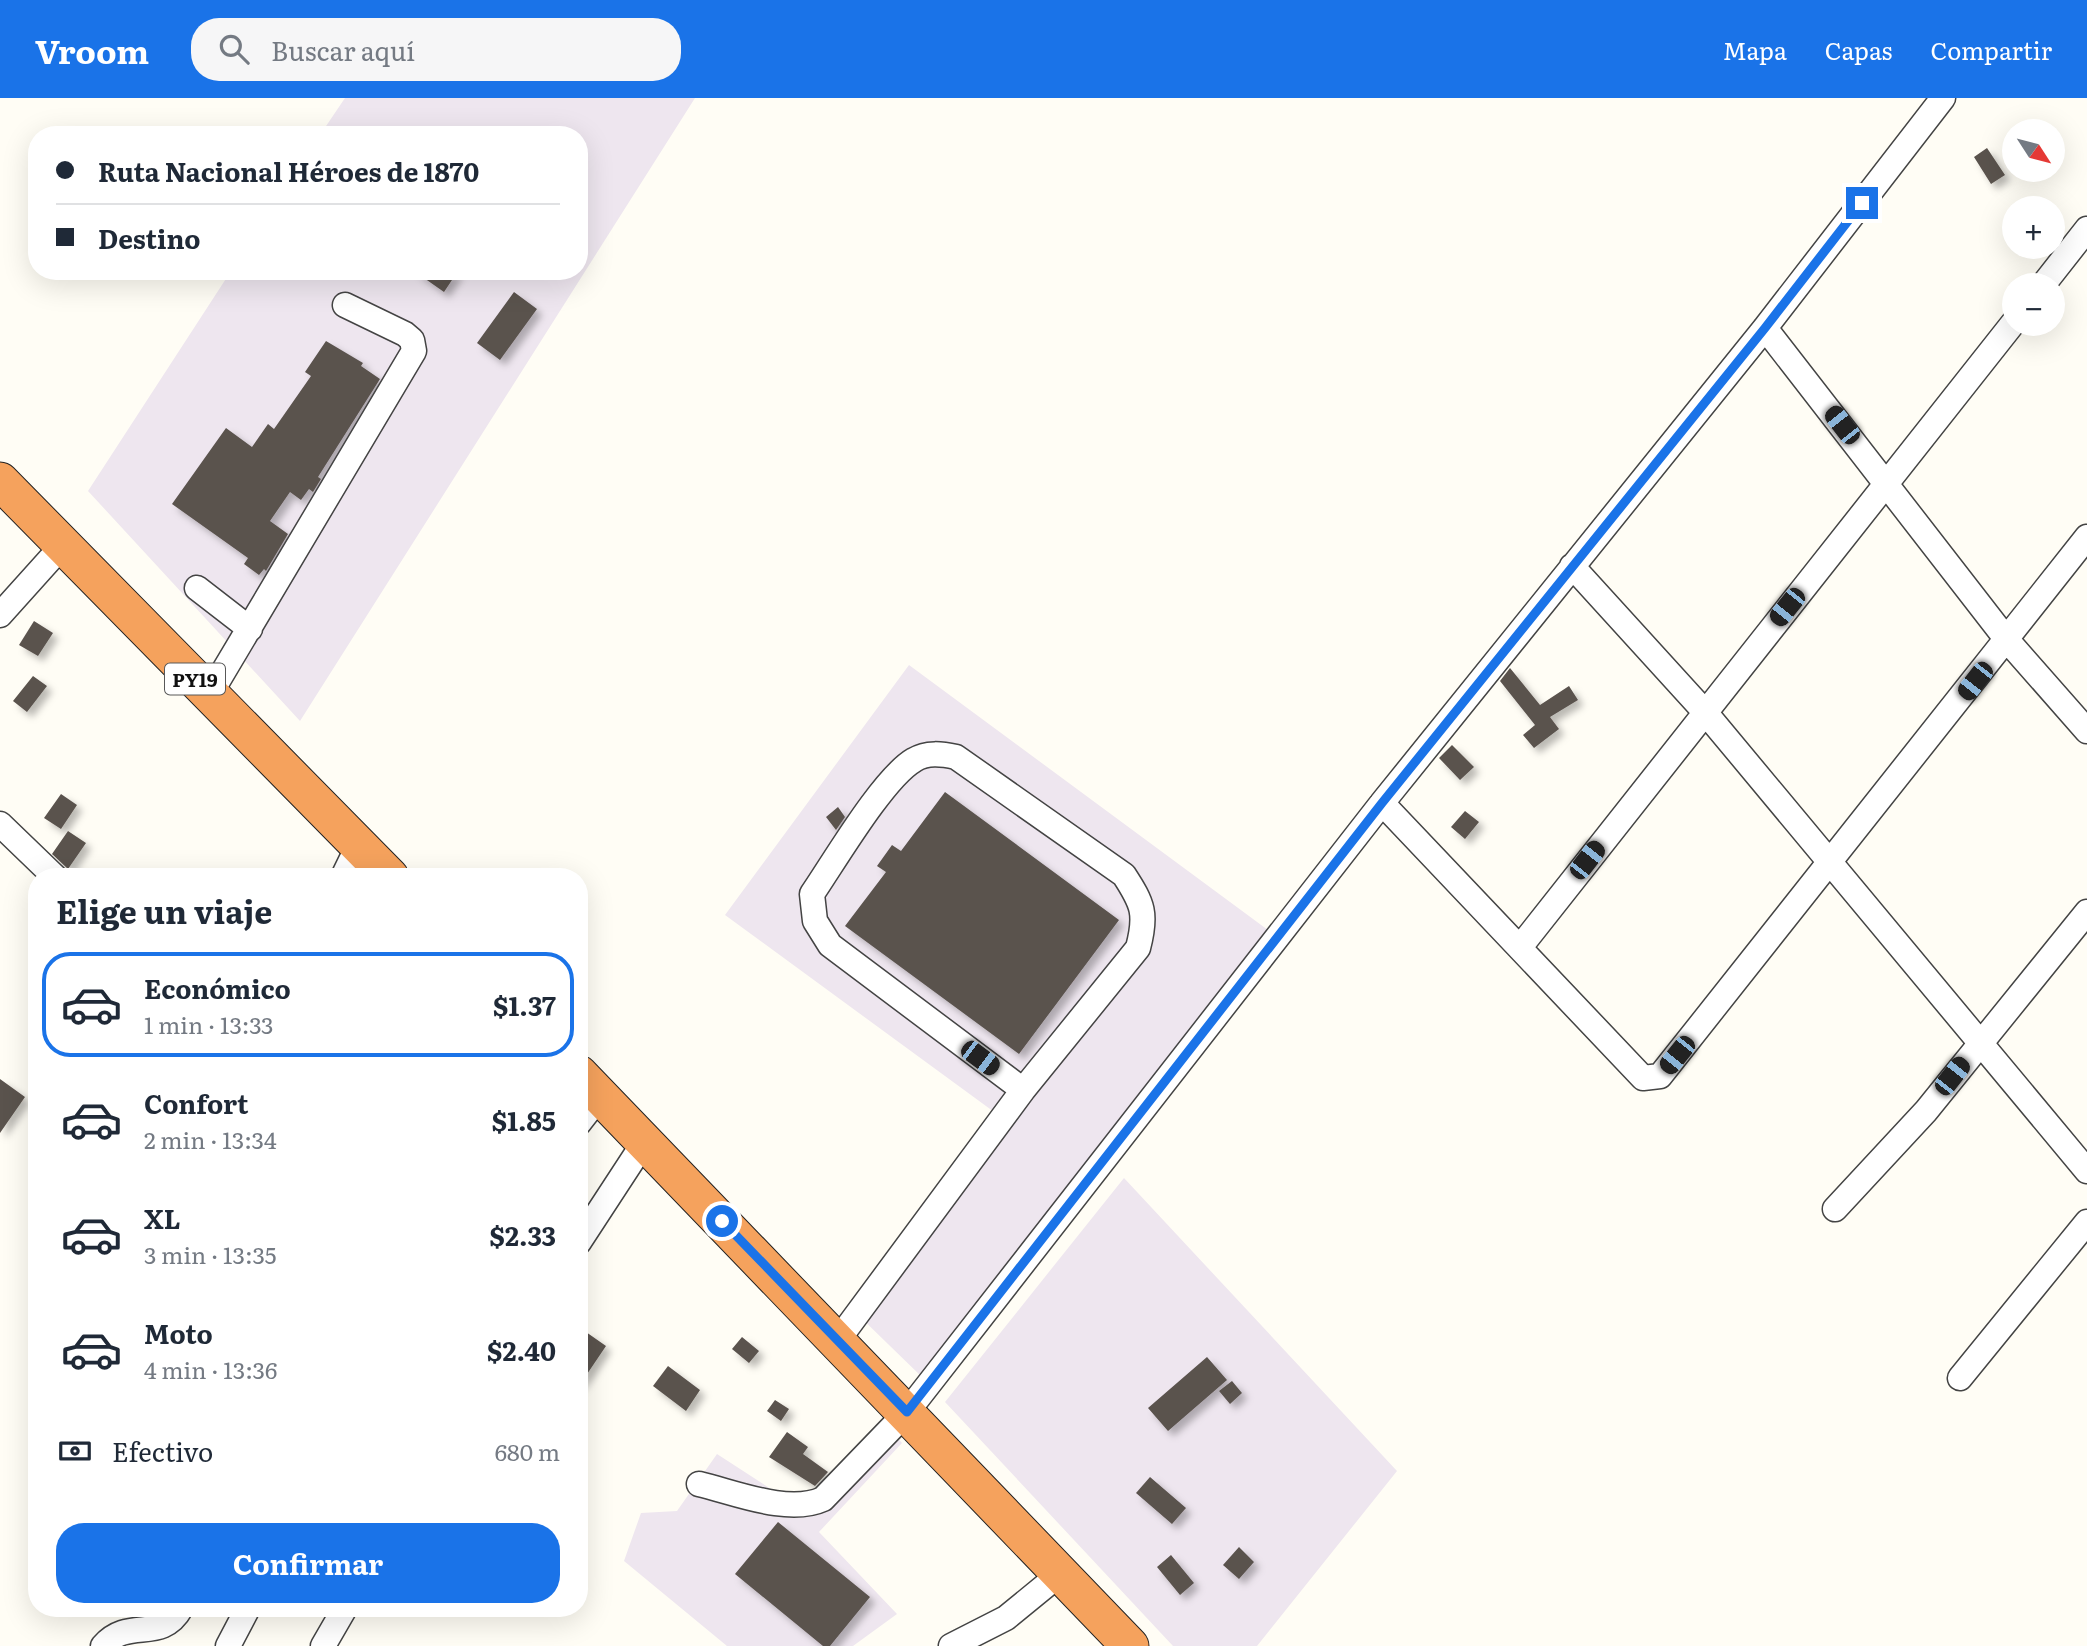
<!DOCTYPE html>
<html lang="es">
<meta charset="utf-8">
<style>
:root{--surface:#fff;--page:#f6f6f7;--text:#1f2937;--muted:#747a83;--line:#e0e1e3;--accent:#1a73e8}
body{margin:0;font-family:Literata,serif;background:var(--page);color:var(--text);height:100vh;display:flex;flex-direction:column;font-size:26px;white-space:nowrap}
*{box-sizing:border-box;margin:0}
p{font-size:23px;color:var(--muted)}
.icon{flex:none;width:38px;height:38px;fill:none;stroke:currentColor;stroke-width:2;stroke-linecap:round;stroke-linejoin:round}
.map{position:relative;flex:1;overflow:hidden}
.side{position:absolute;left:28px;top:770px;width:560px;height:749px;display:flex;flex-direction:column;background:var(--surface);border-radius:28px;box-shadow:0 7px 28px #0002}
.side>*{flex:none}
.banner{position:absolute;left:28px;top:28px;width:560px;height:154px;border-radius:28px;box-shadow:0 7px 28px #0002;display:grid;align-content:center;height:154px;padding:0 28px;background:var(--surface)}
.needle{width:46px;rotate:126deg}
.fabs{position:absolute;left:2002px;top:21px;display:grid;gap:14px}
.fabs a{display:grid;place-items:center;width:63px;height:63px;border-radius:50%;background:var(--surface);box-shadow:0 7px 28px #0002;font-size:35px}
.end{position:absolute;width:32px;height:32px;margin:-16px;border:9px solid #1a73e8;background:#fff;box-shadow:0 0 0 4px #fff}
.from{border-radius:50%}
.car{position:absolute;width:21px;height:42px;margin:-21px -10px;border-radius:9px;box-shadow:0 0 5px 2px #0007;background:linear-gradient(#222 24%,#8ab4d8 0 40%,#222 0 76%,#8ab4d8 0 86%,#222 0)}
.banner b{display:flex;align-items:center;gap:24px;height:66px;font-size:26px}
.banner b+b{border-top:2px solid var(--line)}
.banner i{width:18px;height:18px;background:var(--text)}
ul{padding:0;list-style:none}
li{display:flex;align-items:center;gap:21px;height:105px;margin:0 14px 10px;padding:0 14px;border:4px solid transparent;border-radius:28px}
li div{flex:1}
li b{display:block;font-size:26px}
li em{font-style:normal;font-weight:700}
li.selected{border-color:var(--accent)}
li>.icon{width:63px;height:63px;stroke-width:1.5}
h2{padding:0 28px;font-size:32px;line-height:84px}
.pay{display:flex;align-items:center;gap:18px;height:77px;padding:0 28px;font-size:26px}
.pay p{margin-inline-start:auto}
.cta{display:flex;gap:14px;margin-top:auto;padding:14px 28px}
.cta a{flex:1;height:80px;border-radius:28px;background:var(--accent);color:#fff;font-size:28px;font-weight:700;line-height:80px;text-align:center}
header{display:flex;align-items:center;gap:42px;box-sizing:border-box;height:98px;padding:0 35px;background:var(--accent);color:#fff}
header strong{font-size:33px}
nav{display:flex;gap:38px;margin-inline-start:auto;font-size:24px}
.search{width:490px;height:63px;background:var(--page);display:flex;align-items:center;gap:18px;box-sizing:border-box;padding:0 24px;border-radius:28px;color:var(--muted);font-size:26px}
.map>svg:first-child{display:block}
.industrial{fill:#eee6ef}
.building{fill:#5a524d;filter:url(#shadow)}
.lines{fill:none;stroke-linecap:round;stroke-linejoin:round}
.minor-casing{stroke:#444;stroke-width:27}
.highway-casing{stroke:#222;stroke-width:39}
.minor{stroke:#fff;stroke-width:24}
.highway{stroke:#f5a25d;stroke-width:37}
.route{stroke:#1a73e8;stroke-width:9}
.labels{text-anchor:middle;dominant-baseline:central;stroke-width:7;stroke-linejoin:round;paint-order:stroke}
.shield{fill:#fff;stroke:#585858;stroke-width:2}
.shield-label{font-size:19px;font-weight:bold;fill:#111}
</style>
<header>
<strong>Vroom</strong>
<div class="search"><svg class="icon" aria-label="search" viewBox="0 0 24 24"><circle cx="10" cy="10" r="6"/><path d="M15 15l6 6"/></svg>Buscar aquí</div>
<nav><a>Mapa</a><a>Capas</a><a>Compartir</a></nav>
</header>
<div class="map">
<svg width="2087" height="1548" viewBox="0 0 2087 1548">
<defs>
<filter id="shadow"><feDropShadow dx="5.5" dy="5.5" stdDeviation="3.5" flood-color="#0004"/></filter>
</defs>
<rect width="100%" height="100%" fill="#fffdf5"/>
<path class="industrial" d="M345,0H695L300,623L88,393L231,173H579V37H320Z
M909,567L1272,835L924,1281L852,1211L1001,1019L725,817Z
M1124,1080L1397,1373L1257,1548H1173L945,1304Z
M889,1331L902,1345L819,1434L897,1516L853,1548H727L624,1463L641,1415L677,1413L717,1356L797,1408Z"/>
<path class="building" d="M1987,50L2005,77L1991,86L1974,59Z
M414,173H458L444,194Z
M514,194L537,211L500,262L477,245Z
M326,243L363,265L361,268L380,281L318,379L321,381L313,394L309,391L301,402L290,394L270,423L288,436L266,473L264,471L259,477L244,466L248,460L172,406L226,330L252,349L268,326L274,331L311,278L305,274Z
M34,523L53,535L38,558L19,547Z
M1510,570L1540,607L1569,588L1578,602L1550,619L1559,631L1534,650L1523,637L1535,627L1500,583Z
M33,578L47,588L27,614L13,603Z
M1452,647L1474,669L1460,682L1439,660Z
M945,694L1119,822L1019,956L845,828L886,774L877,768L892,747L901,753Z
M61,696L77,707L61,731L44,720Z
M838,709L845,719L836,732L826,719Z
M1465,713L1479,724L1465,741L1451,729Z
M68,733L86,745L68,771L52,756Z
M0,981L25,999L0,1035Z
M586,1234L606,1248L579,1288V1244Z
M742,1239L759,1253L749,1265L732,1251Z
M1207,1259L1227,1282L1168,1333L1148,1310Z
M668,1268L700,1292L686,1313L653,1288Z
M1232,1283L1242,1295L1230,1306L1219,1293Z
M775,1302L789,1311L781,1323L767,1313Z
M787,1334L808,1349L803,1356L828,1374L815,1388L769,1359Z
M1150,1379L1186,1410L1172,1426L1136,1395Z
M778,1424L870,1499L830,1548H823L735,1476Z
M1239,1449L1254,1464L1239,1481L1223,1467Z
M1171,1457L1194,1485L1180,1497L1157,1469Z"/>
<g class="lines">
<defs>
<path id="minor" d="M2043,187L2087,131
M1765,230L2007,542L2087,633
M1572,468L1704,613L2087,1073
M197,490L250,531
M0,517L62,448
M210,596L414,253L412,242L405,236L345,207
M1382,705L1643,980L1660,978L2087,439
M0,726L55,779
M343,779L359,746
M1521,848L2014,224
M579,1025L600,998
M1835,1111L1926,1013L2087,814
M579,1144L645,1043
M838,1242L1023,992L1138,850C1147,816 1143,806 1124,777L956,659C942,656 927,654 914,662C883,680 834,764 812,796L815,823L830,847L1023,992
M1960,1280L2087,1124
M699,1386C734,1394 788,1417 823,1401L907,1314L1382,705L1765,230L1943,0
M103,1548C129,1518 161,1546 181,1510
M228,1548L248,1510
M323,1548L345,1510
M951,1548L1006,1520L1061,1475"/>
<path id="highway" d="M0,383L390,779
M579,976L1130,1548"/>
</defs>
<use href="#minor" class="minor-casing"/>
<use href="#highway" class="highway-casing"/>
<use href="#minor" class="minor"/>
<use href="#highway" class="highway"/>
</g>
<g class="lines">
<path class="route" d="M722,1123L907,1314L1382,705L1765,230L1862,105"/>
</g>
<g class="labels">
<rect class="shield" x="165" y="565.5" width="60" height="31" rx="5"/>
<g class="shield-label">
<text x="195" y="581">PY19</text>
</g>
</g>
</svg>
<div class="fabs">
<a><svg class="needle" viewBox="-14 -14 28 28"><path d="M0-13l5 13h-10z" fill="#e53935"/><path d="M0 13l5-13h-10z" fill="#747a83"/></svg></a>
<a>+</a>
<a>−</a>
</div>
<i class="end from" style="left:722px;top:1123px"></i>
<i class="end" style="left:1862px;top:105px"></i>
<i class="car" style="left:1842px;top:327px;rotate:322deg"></i>
<i class="car" style="left:1787px;top:509px;rotate:219deg"></i>
<i class="car" style="left:1975px;top:583px;rotate:218deg"></i>
<i class="car" style="left:1587px;top:762px;rotate:38deg"></i>
<i class="car" style="left:1677px;top:957px;rotate:219deg"></i>
<i class="car" style="left:980px;top:960px;rotate:127deg"></i>
<i class="car" style="left:1952px;top:978px;rotate:38deg"></i>
<div class="banner">
<b><i class="from"></i>Ruta Nacional Héroes de 1870</b>
<b><i></i>Destino</b>
</div>
<section class="side">
<h2>Elige un viaje</h2>
<ul>
<li class="selected"><svg class="icon" aria-label="car" viewBox="0 0 24 24"><path d="M5 17H2v-5l4-1 3-4h7l3 4 3 1v5h-3M9 17h6M6 11h13"/><circle cx="7" cy="17" r="2"/><circle cx="17" cy="17" r="2"/></svg><div><b>Económico</b><p>1 min · 13:33</p></div><em>$1.37</em></li>
<li><svg class="icon" aria-label="car" viewBox="0 0 24 24"><path d="M5 17H2v-5l4-1 3-4h7l3 4 3 1v5h-3M9 17h6M6 11h13"/><circle cx="7" cy="17" r="2"/><circle cx="17" cy="17" r="2"/></svg><div><b>Confort</b><p>2 min · 13:34</p></div><em>$1.85</em></li>
<li><svg class="icon" aria-label="car" viewBox="0 0 24 24"><path d="M5 17H2v-5l4-1 3-4h7l3 4 3 1v5h-3M9 17h6M6 11h13"/><circle cx="7" cy="17" r="2"/><circle cx="17" cy="17" r="2"/></svg><div><b>XL</b><p>3 min · 13:35</p></div><em>$2.33</em></li>
<li><svg class="icon" aria-label="car" viewBox="0 0 24 24"><path d="M5 17H2v-5l4-1 3-4h7l3 4 3 1v5h-3M9 17h6M6 11h13"/><circle cx="7" cy="17" r="2"/><circle cx="17" cy="17" r="2"/></svg><div><b>Moto</b><p>4 min · 13:36</p></div><em>$2.40</em></li>
</ul>
<div class="pay"><svg class="icon" aria-label="cash" viewBox="0 0 24 24"><path d="M3 7h18v10H3z"/><circle cx="12" cy="12" r="2"/></svg>Efectivo<p>680 m</p></div>
<div class="cta"><a>Confirmar</a></div>
</section>
</div>
